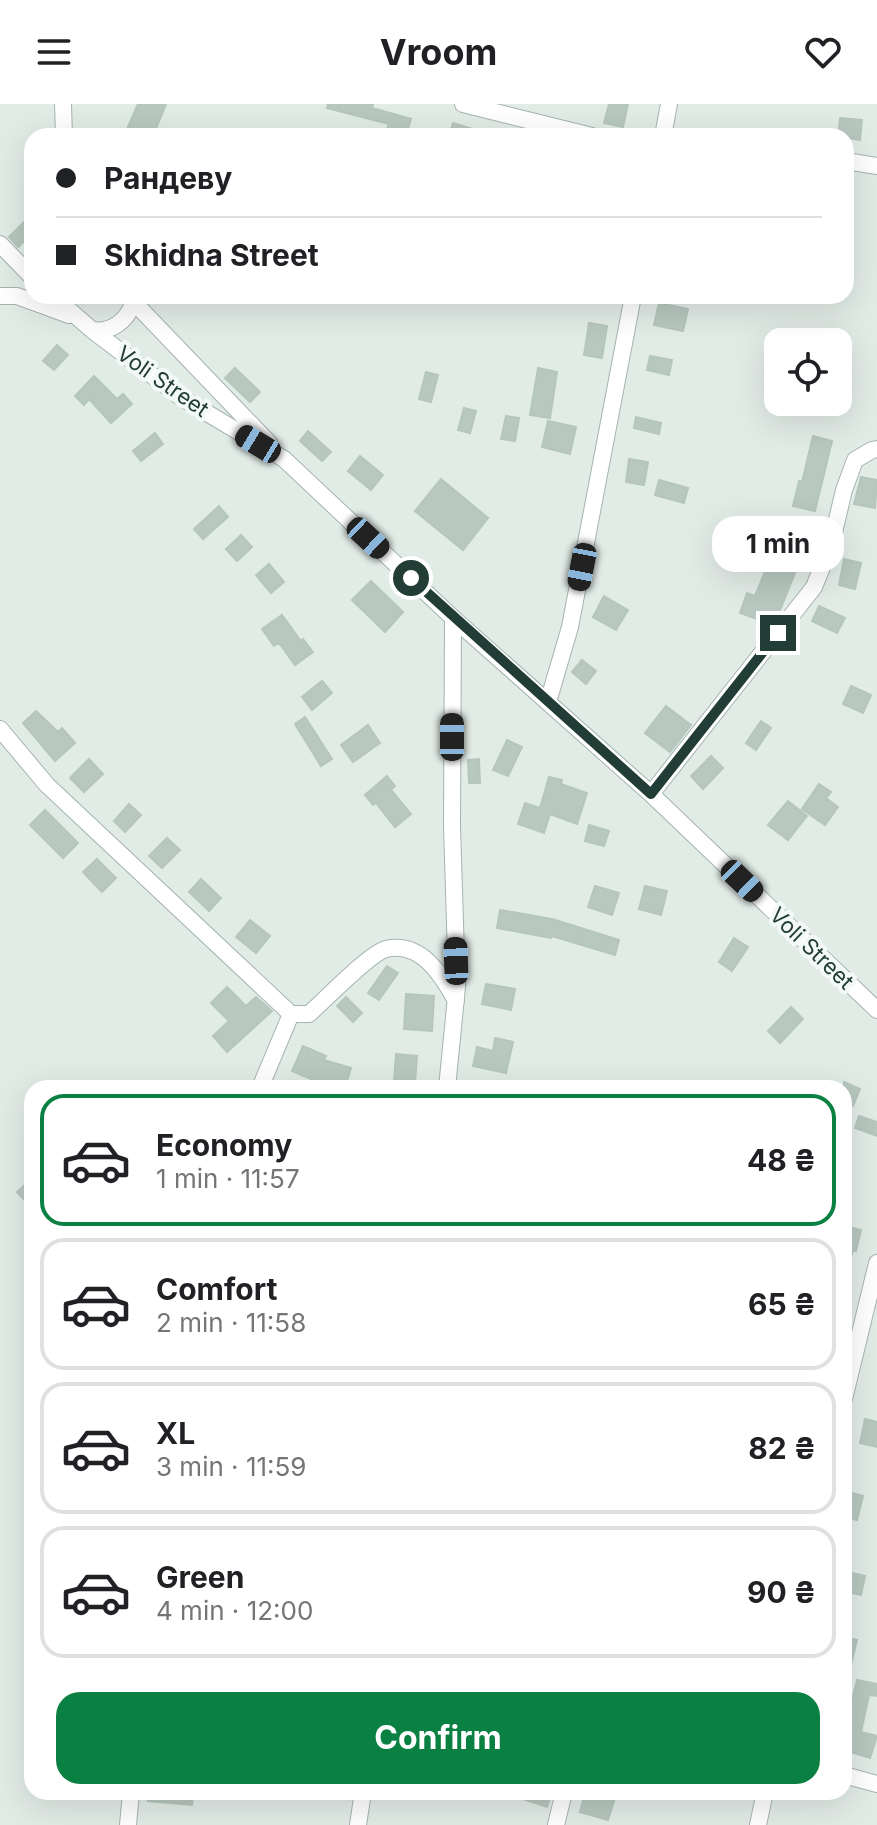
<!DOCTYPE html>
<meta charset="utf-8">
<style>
:root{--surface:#fff;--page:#f6f6f6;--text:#202124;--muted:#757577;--line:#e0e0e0;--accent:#0b8043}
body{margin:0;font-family:Inter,sans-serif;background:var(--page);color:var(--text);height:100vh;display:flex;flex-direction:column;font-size:30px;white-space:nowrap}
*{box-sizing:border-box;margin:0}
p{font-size:26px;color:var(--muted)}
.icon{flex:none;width:44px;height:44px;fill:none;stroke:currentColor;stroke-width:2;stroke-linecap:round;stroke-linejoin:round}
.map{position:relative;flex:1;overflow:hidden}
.panel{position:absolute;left:24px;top:976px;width:828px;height:720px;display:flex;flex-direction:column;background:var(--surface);border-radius:24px;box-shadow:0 8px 32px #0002}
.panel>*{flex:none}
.top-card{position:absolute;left:24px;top:24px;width:830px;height:176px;border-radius:24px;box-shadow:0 8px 32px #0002;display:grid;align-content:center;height:176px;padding:0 32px;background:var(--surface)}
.controls{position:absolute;left:764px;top:224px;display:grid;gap:16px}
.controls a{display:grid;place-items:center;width:88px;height:88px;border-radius:16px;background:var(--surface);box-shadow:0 8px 32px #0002;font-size:40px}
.end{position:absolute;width:36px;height:36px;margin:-18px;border:10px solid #223d35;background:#fff;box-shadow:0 0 0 4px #fff}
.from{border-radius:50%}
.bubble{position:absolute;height:56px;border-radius:24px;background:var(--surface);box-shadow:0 8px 32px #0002;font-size:26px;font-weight:700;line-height:56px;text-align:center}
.car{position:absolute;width:24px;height:48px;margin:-24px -12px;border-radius:10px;box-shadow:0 0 6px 2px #0007;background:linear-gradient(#222 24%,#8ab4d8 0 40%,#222 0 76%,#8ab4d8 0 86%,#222 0)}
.top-card b{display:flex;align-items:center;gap:28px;height:76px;font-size:30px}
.top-card b+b{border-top:2px solid var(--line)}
.top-card i{width:20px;height:20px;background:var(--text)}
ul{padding:14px 0 0;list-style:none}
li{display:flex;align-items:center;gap:24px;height:132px;margin:0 16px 12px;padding:0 16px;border:4px solid var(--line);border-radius:24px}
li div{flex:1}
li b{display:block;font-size:30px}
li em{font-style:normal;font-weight:700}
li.selected{border-color:var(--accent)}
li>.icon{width:72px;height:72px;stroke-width:1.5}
.action{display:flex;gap:16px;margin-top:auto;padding:16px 32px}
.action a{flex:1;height:92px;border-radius:24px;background:var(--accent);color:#fff;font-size:32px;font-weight:700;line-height:92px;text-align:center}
header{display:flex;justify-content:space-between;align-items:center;height:104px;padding:0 32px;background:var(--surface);font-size:36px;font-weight:700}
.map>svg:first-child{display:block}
.building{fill:#b8c7c0;stroke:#b5c6be;stroke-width:2}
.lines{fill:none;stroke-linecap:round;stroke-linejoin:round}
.street-casing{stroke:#a5b4ae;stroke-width:18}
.street{stroke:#fff;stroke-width:16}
.route{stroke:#223d35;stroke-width:10}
.labels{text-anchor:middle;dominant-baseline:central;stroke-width:8;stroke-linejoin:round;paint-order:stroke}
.street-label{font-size:22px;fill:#223d35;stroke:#f3f9f6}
</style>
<header><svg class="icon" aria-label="menu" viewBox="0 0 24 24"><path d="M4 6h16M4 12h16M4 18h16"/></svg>Vroom<svg class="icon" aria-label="heart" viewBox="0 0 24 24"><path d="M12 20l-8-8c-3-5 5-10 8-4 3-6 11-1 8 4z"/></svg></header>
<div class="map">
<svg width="877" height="1721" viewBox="0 0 877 1721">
<rect width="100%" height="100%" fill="#e2ece7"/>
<path class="building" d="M138,0H166L153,32H124Z
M328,0H373L372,4L411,15L406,31L387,25L389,20L327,4Z
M609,0H628L623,23L604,19Z
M840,14L862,16L860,36L838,32Z
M453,19L485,29L484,32H449Z
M25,117L32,124V130L18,143L9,133Z
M659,199L688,205L683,227L654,221Z
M589,219L607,222L602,254L584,251Z
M57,241L68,251L54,266L43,257Z
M650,252L672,256L669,271L647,266Z
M235,264L260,288L250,298L225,274Z
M538,264L557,268L550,314L530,311Z
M426,268L438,271L431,298L419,295Z
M94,272L117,295L123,290L132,300L111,319L89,295L84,301L75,292Z
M464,304L476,307L470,329L458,326Z
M506,312L519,314L515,337L501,335Z
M636,313L661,319L659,330L634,324Z
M548,317L576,323L570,350L542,343Z
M308,327L331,348L322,357L300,337Z
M155,329L163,340L141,357L133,347Z
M813,332L832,337L815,407L793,402L799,377L802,378Z
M360,352L383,371L371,386L348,367Z
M629,355L648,358L644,381L626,378Z
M861,373L877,376L875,404L854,400Z
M441,375L488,414L463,446L415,407Z
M659,376L688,384L684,399L655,391Z
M219,402L228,413L203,435L194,425Z
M241,431L252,443L237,457L226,445Z
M771,453L797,464L778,511L771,520L740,509L747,489L755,492Z
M844,455L861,459L855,485L839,481Z
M269,460L284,478L271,489L256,471Z
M371,477L403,508L385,528L352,496Z
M604,492L628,506L616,526L593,513Z
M819,502L845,514L837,529L812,517Z
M282,511L301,537L303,535L313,548L295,561L279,539L274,542L262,525Z
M582,556L596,567L586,580L572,568Z
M322,577L332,589L312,606L302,593Z
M851,582L871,591L863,609L843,600Z
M666,602L691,621L670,648L645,629Z
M36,607L58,628L62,624L75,639L55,657L23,619Z
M305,613L332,655L321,662L295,620Z
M761,617L771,624L756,646L746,639Z
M368,621L380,639L353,658L341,641Z
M507,636L522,643L508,672L493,666Z
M711,652L723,664L703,685L691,672Z
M89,655L103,670L84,688L70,674Z
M479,655L480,679H469L468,656Z
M387,672L395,682L391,686L411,710L395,723L376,699L373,701L365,691Z
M549,673L562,676L561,680L587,689L577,720L550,710L544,729L518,720L525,699L540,704Z
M819,680L831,688L826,694L838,703L825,721L802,705Z
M788,697L807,712L788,736L768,721Z
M129,700L141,711L125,728L114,717Z
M45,706L78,739L63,754L30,721Z
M589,721L609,727L604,742L585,737Z
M167,734L180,746L162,764L149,752Z
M97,755L116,774L102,788L83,768Z
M201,775L221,794L209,807L189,788Z
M595,782L619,789L612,811L588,803Z
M645,782L667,787L661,811L639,805Z
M500,806L552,815L619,836L615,851L552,832L551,834L497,824Z
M250,816L270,832L256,849L236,833Z
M734,834L748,843L732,867L719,858Z
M387,862L398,869L379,896L368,889Z
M486,880L515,885L511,906L482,900Z
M227,883L246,902L256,893L272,907L227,948L213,932L229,917L211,899Z
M406,890L434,892L432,927L404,925Z
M346,893L362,909L353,918L337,902Z
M791,903L803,915L780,939L768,927Z
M495,934L513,938L506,969L473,962L477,943L493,947Z
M303,942L326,952L324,956L351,964L345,984H332L292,967Z
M396,950L417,952L415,979L394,978Z
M844,978L860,985L853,1002L844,999Z
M859,1012L877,1018V1032L855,1024Z
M32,1074V1104L17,1088Z
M848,1123L861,1126L856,1147H853L846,1168H844V1141Z
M865,1315L877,1318V1343L860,1339Z
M849,1388L863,1392L857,1416L844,1413Z
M844,1467L865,1472L861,1491L844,1487Z
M844,1533L857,1536L849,1569H844Z
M857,1576L877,1580V1592L869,1591L861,1628L877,1632L870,1654L844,1646V1635L852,1606L850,1605Z
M148,1688H193L192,1701L148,1697Z
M509,1688H552L547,1703L508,1690Z
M585,1689L614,1697L608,1716L580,1708Z"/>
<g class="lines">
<defs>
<path id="street" d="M63,0L64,32
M463,0L592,32
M663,32L669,0
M846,57L877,62
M0,140L32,173
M0,192H17L69,211
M53,192L92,226L182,294L284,355L453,514L651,690L877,906
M128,192L269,339
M92,226C111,229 127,217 133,199
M548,598L570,523L633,192
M0,625L47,681L291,910H309C325,896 370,849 386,845C421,837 442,871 456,897
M651,690L814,483L831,441L844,386L855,356L872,346L877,345
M260,984L291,910
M447,984L457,883L452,722L453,514
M844,1295L877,1159
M844,1671L877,1680
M128,1721L131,1688
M358,1721L363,1688
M556,1721L564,1688
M758,1721L765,1688"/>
</defs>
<use href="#street" class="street-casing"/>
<use href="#street" class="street"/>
</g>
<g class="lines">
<path class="route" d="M411,474L651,690L778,529"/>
</g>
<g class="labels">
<g class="street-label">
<text transform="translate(163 277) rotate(35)">Voli Street</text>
<text transform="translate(812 844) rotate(44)">Voli Street</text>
</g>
</g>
</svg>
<div class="controls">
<a><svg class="icon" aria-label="locate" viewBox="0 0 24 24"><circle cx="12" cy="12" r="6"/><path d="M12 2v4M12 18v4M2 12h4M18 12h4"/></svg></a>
</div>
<i class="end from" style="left:411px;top:474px"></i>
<i class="end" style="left:778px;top:529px"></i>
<div class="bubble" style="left:712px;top:412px;width:132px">1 min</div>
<i class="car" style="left:258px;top:340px;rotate:301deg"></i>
<i class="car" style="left:368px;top:434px;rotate:133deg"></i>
<i class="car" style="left:582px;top:463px;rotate:191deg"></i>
<i class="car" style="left:452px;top:633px;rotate:0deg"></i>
<i class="car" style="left:742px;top:777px;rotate:134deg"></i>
<i class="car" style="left:456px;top:857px;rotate:358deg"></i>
<div class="top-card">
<b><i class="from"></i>Рандеву</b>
<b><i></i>Skhidna Street</b>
</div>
<section class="panel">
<ul>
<li class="selected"><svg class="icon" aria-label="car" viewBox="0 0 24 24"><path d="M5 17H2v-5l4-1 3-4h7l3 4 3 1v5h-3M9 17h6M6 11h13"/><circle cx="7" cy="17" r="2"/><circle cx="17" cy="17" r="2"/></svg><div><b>Economy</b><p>1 min · 11:57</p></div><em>48 ₴</em></li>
<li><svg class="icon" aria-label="car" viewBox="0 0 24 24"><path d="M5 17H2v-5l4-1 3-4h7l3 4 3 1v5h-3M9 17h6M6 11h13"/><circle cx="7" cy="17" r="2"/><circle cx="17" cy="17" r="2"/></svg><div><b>Comfort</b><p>2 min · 11:58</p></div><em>65 ₴</em></li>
<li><svg class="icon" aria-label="car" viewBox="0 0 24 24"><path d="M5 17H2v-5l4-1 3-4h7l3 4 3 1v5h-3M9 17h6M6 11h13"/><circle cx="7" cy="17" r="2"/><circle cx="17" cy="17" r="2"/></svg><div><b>XL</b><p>3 min · 11:59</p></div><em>82 ₴</em></li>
<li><svg class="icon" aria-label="car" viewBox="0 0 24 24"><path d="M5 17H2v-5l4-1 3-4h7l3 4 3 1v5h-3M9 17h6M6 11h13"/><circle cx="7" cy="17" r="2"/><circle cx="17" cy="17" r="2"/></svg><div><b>Green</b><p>4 min · 12:00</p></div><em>90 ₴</em></li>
</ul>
<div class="action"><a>Confirm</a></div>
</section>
</div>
